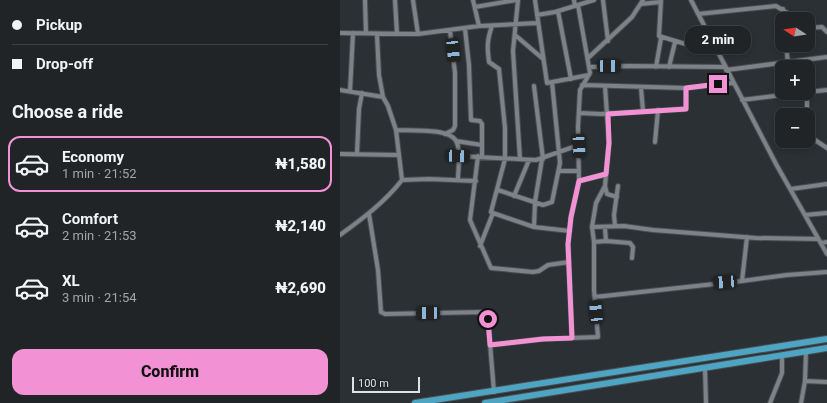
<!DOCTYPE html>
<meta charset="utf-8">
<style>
:root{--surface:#202427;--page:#2d3033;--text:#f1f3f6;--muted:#a2a4a7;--line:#3d4144;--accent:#f391d5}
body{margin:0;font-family:Roboto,sans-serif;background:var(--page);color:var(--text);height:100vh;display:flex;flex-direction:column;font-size:15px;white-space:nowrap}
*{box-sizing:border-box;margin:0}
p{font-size:13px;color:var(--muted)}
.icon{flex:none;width:22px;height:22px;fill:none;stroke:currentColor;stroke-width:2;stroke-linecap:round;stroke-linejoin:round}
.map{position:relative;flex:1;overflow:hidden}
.panel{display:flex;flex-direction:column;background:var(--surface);width:340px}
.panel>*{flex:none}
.banner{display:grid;align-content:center;height:88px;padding:0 12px;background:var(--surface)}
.needle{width:26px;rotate:282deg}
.controls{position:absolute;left:435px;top:12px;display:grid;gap:8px}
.controls a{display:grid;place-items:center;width:40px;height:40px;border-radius:8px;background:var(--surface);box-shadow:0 2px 6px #0003,0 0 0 1px var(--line);font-size:20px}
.scale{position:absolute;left:12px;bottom:10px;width:68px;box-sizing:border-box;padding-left:4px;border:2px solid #dfe2e5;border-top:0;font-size:11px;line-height:14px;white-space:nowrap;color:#dfe2e5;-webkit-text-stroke:3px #21262a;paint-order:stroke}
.end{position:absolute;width:18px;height:18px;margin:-9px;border:5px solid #f391d5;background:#111;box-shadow:0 0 0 2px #111}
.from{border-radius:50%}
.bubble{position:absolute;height:28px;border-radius:12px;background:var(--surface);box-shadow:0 2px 6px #0003,0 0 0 1px var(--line);font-size:13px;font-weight:800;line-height:28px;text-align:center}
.car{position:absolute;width:12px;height:24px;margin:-12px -6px;border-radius:5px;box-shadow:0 0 3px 1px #0007;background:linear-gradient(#222 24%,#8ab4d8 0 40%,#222 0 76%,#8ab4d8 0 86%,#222 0)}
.banner b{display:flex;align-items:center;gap:14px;height:38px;font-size:15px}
.banner b+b{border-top:1px solid var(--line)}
.banner i{width:10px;height:10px;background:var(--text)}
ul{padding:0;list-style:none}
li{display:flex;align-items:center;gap:12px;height:56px;margin:0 8px 6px;padding:0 4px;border:2px solid transparent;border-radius:12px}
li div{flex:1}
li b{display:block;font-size:15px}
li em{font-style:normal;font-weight:800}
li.current{border-color:var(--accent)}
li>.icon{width:36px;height:36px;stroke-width:1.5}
h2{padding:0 12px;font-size:18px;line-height:48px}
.button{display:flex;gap:8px;margin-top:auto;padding:8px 12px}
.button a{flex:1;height:46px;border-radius:12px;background:var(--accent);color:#111;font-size:16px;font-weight:800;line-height:46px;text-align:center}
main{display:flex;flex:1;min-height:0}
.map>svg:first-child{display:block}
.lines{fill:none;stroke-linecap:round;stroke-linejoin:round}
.minor-casing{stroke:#484d50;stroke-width:6}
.primary-casing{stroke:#484d50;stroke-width:8}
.minor{stroke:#7c8288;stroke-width:4}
.primary{stroke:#4da5c3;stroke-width:6}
.route{stroke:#f391d5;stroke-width:5}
</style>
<main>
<section class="panel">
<div class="banner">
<b><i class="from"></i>Pickup</b>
<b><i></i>Drop-off</b>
</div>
<h2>Choose a ride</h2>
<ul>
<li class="current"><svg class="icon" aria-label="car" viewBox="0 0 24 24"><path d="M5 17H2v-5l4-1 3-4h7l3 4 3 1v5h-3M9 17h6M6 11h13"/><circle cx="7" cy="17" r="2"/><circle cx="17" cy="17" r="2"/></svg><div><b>Economy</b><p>1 min · 21:52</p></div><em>₦1,580</em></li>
<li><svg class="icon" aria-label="car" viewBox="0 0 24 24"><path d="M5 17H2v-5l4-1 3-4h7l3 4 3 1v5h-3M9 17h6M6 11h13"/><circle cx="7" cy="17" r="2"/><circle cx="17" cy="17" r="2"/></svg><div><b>Comfort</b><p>2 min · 21:53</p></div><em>₦2,140</em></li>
<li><svg class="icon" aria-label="car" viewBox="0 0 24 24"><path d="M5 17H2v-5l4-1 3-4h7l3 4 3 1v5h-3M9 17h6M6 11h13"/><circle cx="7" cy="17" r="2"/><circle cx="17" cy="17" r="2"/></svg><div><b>XL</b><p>3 min · 21:54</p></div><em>₦2,690</em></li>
</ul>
<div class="button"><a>Confirm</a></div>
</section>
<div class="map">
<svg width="487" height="403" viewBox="0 0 487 403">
<rect width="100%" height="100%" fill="#2b3034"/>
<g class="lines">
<defs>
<path id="minor" d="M25,0L26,33
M55,0L57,34
M73,0L78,34
M133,0L139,26
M178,0L173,51L180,159
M195,0L207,83L249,75
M234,0L235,6
M263,0L268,41
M321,0L319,36L352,46
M351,0L436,164L487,254
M301,4L320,2
M135,7L176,0
M443,9L445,19
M218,11L231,79
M358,14L436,6L457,19
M197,15L215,12L254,0
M468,28L482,27L487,32
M125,29L129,65L131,120L140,121L142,124V157
M0,33L78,34L139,26L198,23
M37,35L39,75L43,97L48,106L56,130L62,180
M175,35L202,58
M446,45L448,63
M248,58L292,17L303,0
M250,67L289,66L385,67
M316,67L321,38
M329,67L335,42
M386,70L487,57
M242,85L346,88L393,83
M194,86L203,159
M265,86L269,143L265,186L267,194L277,197
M301,88L303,111
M0,90L43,97
M10,91L13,33
M468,92L487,90
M467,93V115
M402,100L460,93
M239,113L261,114L346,109V88
M468,124L472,138L487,148
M56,130C69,131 112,127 117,143C121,153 118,168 118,180
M105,134L113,130L115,126V73L110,31
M116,141L142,145
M315,142L318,110
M0,154L58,155
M17,154L19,109L22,93
M118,156L196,160L239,145
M138,156L130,220L151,268L193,272L199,271L208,265L229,262
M219,171H239
M239,181L266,174
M451,189L487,184
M158,190L203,205L212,202L220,163L212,82
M174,196L189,160
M153,213L194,227L230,231
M29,214L38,270L41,312L45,314L145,312L148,319L154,392
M465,215L487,213
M275,226L274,215L278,186
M194,227L195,202L202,159
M252,227L284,226L313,230L416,238L478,239
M265,228L266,241
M0,235C22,219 45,202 62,180L89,179L136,181
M254,242L266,241L290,243L293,247L292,258
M481,243L487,242
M140,246L153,213L151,212L165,159V128L159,69L149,62C147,47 147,40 152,26
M402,281L407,237
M255,297L402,281L447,275L487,272
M232,338L228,244L231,217L239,181L238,127L240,90L250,73L238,5
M150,345L203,339L258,337L254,290V242L252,227L256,203L265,186
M365,368L366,403
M465,381L487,382
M430,403L442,373V356
M461,403L465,381L466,352"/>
<path id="primary" d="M75,403L487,339
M145,403L487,348"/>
</defs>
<use href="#minor" class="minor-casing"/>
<use href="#primary" class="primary-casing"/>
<use href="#minor" class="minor"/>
<use href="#primary" class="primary"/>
</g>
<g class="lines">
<path class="route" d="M148,319L150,345L203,339L232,338L228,244L231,217L239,181L266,174L269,143L268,114L346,109V88L378,84"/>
</g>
</svg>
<div class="controls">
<a><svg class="needle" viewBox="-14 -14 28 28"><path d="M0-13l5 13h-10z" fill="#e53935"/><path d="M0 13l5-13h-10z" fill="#a2a4a7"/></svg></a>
<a>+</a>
<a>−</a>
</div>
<div class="scale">100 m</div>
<i class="end from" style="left:148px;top:319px"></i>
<i class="end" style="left:378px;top:84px"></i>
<div class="bubble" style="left:345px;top:26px;width:66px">2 min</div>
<i class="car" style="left:113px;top:50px;rotate:174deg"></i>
<i class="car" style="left:269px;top:66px;rotate:89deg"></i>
<i class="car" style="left:239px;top:146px;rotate:177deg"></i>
<i class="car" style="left:118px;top:156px;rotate:92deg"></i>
<i class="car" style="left:385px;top:282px;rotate:266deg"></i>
<i class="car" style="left:256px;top:312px;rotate:354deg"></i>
<i class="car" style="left:88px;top:313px;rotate:269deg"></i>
</div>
</main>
